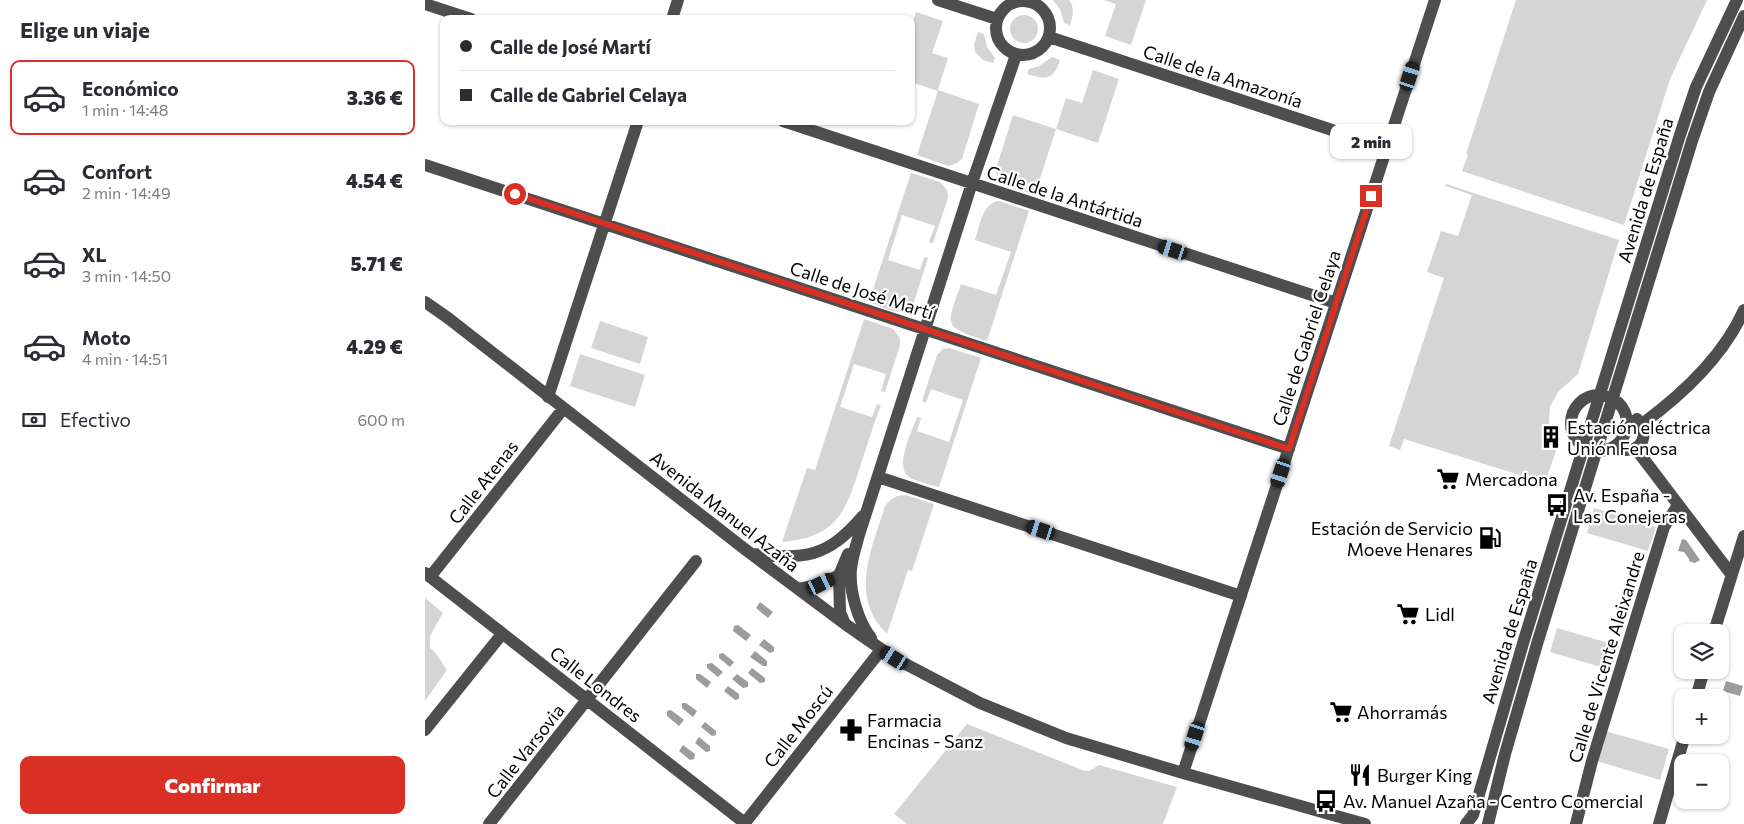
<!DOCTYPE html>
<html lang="es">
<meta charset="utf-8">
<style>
:root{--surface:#fff;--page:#f2f2f3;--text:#2b2b33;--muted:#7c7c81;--line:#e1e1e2;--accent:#d93025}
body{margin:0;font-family:Commissioner,sans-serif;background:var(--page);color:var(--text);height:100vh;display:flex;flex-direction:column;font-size:19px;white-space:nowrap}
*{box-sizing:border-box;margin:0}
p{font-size:16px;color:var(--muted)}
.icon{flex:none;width:28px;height:28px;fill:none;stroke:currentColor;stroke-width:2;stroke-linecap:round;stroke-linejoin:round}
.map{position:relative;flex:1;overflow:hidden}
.panel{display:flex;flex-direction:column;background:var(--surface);width:425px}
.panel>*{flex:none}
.banner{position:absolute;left:15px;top:15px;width:475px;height:110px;border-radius:10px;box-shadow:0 1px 4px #0004;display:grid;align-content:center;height:110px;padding:0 20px;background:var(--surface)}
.controls{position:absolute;left:1249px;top:624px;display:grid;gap:10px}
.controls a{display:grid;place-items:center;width:55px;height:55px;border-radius:10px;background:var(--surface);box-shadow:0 1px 4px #0004;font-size:25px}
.end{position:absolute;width:22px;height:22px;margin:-11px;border:6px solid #d93025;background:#fff;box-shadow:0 0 0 2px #fff}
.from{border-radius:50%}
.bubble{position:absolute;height:35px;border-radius:10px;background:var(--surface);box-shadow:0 1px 4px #0004;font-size:16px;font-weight:800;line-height:35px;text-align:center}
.car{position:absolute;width:15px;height:30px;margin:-15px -8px;border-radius:6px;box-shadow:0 0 4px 1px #0007;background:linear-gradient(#222 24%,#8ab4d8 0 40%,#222 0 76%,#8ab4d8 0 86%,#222 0)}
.banner b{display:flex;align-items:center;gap:18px;height:48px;font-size:19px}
.banner b+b{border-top:1px solid var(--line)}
.banner i{width:12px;height:12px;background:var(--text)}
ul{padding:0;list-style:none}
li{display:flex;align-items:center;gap:15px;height:75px;margin:0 10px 8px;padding:0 10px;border:2px solid transparent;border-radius:10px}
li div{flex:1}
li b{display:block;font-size:19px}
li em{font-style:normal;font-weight:800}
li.on{border-color:var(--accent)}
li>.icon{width:45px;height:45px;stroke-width:1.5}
h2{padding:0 20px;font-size:22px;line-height:60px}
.pay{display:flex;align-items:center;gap:12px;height:55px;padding:0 20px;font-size:19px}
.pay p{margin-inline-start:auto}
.primary-button{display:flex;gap:10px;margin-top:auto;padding:10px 20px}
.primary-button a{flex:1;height:58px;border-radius:10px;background:var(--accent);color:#fff;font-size:20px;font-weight:800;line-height:58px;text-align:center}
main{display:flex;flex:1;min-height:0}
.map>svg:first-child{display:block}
.green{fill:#d5d5d5}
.water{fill:#9c9c9c}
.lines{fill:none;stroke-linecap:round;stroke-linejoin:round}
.minor{stroke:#4e4e4e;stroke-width:12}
.route{stroke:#d93025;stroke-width:6}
.labels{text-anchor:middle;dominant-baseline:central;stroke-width:4.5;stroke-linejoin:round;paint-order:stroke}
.street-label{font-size:18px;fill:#000;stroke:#fff}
.poi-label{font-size:18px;fill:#000;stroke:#fff;text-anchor:start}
</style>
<main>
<section class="panel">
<h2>Elige un viaje</h2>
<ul>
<li class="on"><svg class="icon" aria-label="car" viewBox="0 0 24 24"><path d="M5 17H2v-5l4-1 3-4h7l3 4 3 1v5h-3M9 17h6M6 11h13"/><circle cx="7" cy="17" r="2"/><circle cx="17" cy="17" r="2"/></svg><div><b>Económico</b><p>1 min · 14:48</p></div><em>3.36 €</em></li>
<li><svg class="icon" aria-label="car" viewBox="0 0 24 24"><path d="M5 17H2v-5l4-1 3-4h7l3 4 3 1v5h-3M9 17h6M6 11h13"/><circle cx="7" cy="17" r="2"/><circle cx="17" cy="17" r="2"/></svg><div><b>Confort</b><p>2 min · 14:49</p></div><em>4.54 €</em></li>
<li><svg class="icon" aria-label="car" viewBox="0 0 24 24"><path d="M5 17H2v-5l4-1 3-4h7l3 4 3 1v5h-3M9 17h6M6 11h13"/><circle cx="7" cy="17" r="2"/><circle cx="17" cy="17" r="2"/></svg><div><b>XL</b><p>3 min · 14:50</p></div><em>5.71 €</em></li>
<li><svg class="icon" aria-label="car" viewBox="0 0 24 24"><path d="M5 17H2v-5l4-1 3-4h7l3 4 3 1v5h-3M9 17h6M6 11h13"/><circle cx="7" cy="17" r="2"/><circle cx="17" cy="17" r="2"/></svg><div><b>Moto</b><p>4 min · 14:51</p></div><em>4.29 €</em></li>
</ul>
<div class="pay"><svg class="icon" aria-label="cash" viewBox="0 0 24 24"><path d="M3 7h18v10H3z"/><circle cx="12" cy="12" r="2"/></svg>Efectivo<p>600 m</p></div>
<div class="primary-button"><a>Confirmar</a></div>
</section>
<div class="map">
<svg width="1319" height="824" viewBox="0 0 1319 824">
<rect width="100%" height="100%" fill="#fff"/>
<path class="green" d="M628,0H644C650,8 648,15 645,25L639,23L635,9Z
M679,0H721L706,45L680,36L691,4Z
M1091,0H1282L1245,79L1199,225L1037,171L1043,155L1041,154Z
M491,12L518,21L507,53L523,58L513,90L554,104L537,159L532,163L523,166L492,155L513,91L486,82V28Z
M585 29a14 14 0 1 1 28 0a14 14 0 1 1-28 0Z
M553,32L559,34L562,47L570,58L568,63L558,60L550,52L549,44Z
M627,57L635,60C629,80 621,80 602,74L604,69L614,66Z
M668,70L694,79L673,143L631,129L610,194C595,190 572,188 571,169L588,115L631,129L641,98L657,103Z
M486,173L515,182L522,190L523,198L508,243L504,242L510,226L477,215L463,260L495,270L499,257L503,258L488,305C477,319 458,307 444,302Z
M1021,184L1194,240L1153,374L1133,392L1125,407L1124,423L1126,430L1122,442L1126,444L1127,441L1131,451L1120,483L979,439L975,450L964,446L1019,278L1002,272L1016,231L1033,236L1047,195L1020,186Z
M574,201L604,211L562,341C517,326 521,327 536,284L571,295L586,252L550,240C555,226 557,203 574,201Z
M439,319L468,329L475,338V345L460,392L456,391L461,374L429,364L415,407L447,417L452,404L456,405C448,425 442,446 435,467C420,514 411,537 357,542L382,468L390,470Z
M175,321L223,337L215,364L166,348Z
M524,348L556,358L514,487C504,484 492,482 484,477C469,467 487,431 492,417L496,418L492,431L524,442L538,400L506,389L501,403L497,401L512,355L518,349Z
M155,354L220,375L210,407L145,386Z
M481,495L509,504L487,571L483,570L462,634C423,596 447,549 460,506C466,498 472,495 481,495Z
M1169,508L1231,527L1223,551L1162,533Z
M0,598L18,613L5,636V648L10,652L22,670L0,701Z
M1132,628L1194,646L1186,670L1125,652Z
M542,724L660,771H664L674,765L752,787L738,824H482L469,814Z
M1180,731L1244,749L1235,780L1172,761Z"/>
<path class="water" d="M1257,539L1261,540L1275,560L1270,563L1264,561V559L1259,552L1253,551Z
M335,602L348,612L343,618L331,608Z
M313,625L326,635L321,641L308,631L309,626Z
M339,639L349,647V651L345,653L334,645Z
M330,651L342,661V666H338L325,657Z
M298,653L309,662L305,667L294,658V654Z
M287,663L298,672L293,677L282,668V664Z
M327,668L340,678V682L335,683L323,673Z
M271,674H275L286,682L282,688L271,679Z
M312,674L323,682V687L318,688L307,679Z
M1301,681L1318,686L1315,696L1298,691Z
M303,686L314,694V699L310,700L299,691Z
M257,703H261L272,711L268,717L257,708Z
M246,710L259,720L254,726L242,716V711Z
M280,722L291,731V735L287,736L276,727Z
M274,737L285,746V751L281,752L270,743Z
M258,745L270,754L269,759L265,760L254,751Z"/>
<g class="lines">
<path class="minor" d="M513,0L572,19
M571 28a27 27 0 1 1 54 0a27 27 0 1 1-54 0Z
M0,4L46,19
M247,19L253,0
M624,37L962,148
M358,121L911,303
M0,165L864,449
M0,302L23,318L321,550L420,624L469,658L555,703L641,738L758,773L940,824
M1146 423a28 28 0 1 1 56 0a28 28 0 1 1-56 0Z
M123,397L213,121
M1217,424C1258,394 1298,357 1319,310
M1186,448C1204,452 1220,452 1219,428L1212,419
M1211,449L1306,574
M453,477L816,596
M327,554C380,559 401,559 438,516
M0,573L321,824
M5,577L138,409
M373,589L396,584L421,572
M420,624L415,612L414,575L423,554
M1289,632L1319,536
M446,638C433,621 424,591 426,569C427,558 431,546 434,535L547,183L591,55
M1271,698L1279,670
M0,730L77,634
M758,773L1010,0
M64,824L271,561
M319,824L456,650
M1041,824L1048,815L1099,640L1255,135L1271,87L1312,0
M1063,824L1080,754L1112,644L1267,141L1284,92L1319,16
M1151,824L1167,761L1239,527L1253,505
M1234,824L1260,735"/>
</g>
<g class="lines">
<path class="route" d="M90,194L864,449L946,196"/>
</g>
<defs>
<symbol id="building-bare" viewBox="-9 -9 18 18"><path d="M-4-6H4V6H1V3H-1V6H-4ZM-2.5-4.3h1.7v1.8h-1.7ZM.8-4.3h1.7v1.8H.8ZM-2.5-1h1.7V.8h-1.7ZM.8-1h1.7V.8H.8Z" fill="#000" stroke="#fff" stroke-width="2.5" paint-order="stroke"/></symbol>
<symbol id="supermarket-bare" viewBox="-9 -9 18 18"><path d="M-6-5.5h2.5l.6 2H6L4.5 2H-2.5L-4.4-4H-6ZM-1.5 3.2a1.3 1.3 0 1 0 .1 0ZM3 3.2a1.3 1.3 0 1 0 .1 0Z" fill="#000" stroke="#fff" stroke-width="2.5" paint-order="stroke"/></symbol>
<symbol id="bus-bare" viewBox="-9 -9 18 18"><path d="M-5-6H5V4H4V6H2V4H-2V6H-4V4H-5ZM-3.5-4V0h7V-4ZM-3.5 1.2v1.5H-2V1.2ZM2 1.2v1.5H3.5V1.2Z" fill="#000" stroke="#fff" stroke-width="2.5" paint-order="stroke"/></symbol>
<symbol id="fuel-bare" viewBox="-9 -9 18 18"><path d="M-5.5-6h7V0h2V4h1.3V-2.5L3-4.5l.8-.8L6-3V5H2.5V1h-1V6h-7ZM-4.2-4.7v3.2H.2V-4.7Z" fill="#000" stroke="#fff" stroke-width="2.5" paint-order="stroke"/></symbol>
<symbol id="pharmacy-bare" viewBox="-9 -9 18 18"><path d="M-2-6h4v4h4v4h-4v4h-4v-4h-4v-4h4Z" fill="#000" stroke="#fff" stroke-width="2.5" paint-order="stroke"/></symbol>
<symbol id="restaurant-bare" viewBox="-9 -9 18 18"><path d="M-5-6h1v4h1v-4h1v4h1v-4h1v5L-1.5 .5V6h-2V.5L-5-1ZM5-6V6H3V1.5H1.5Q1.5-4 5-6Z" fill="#000" stroke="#fff" stroke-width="2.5" paint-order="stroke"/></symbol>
</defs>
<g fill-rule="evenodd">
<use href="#building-bare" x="1110" y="421" width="32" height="32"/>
<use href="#supermarket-bare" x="1007" y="463" width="32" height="32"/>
<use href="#bus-bare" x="1116" y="489" width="32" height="32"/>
<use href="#fuel-bare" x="1049" y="522" width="32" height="32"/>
<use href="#supermarket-bare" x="967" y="598" width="32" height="32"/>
<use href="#supermarket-bare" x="900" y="696" width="32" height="32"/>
<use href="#pharmacy-bare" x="410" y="714" width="32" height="32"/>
<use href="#restaurant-bare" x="919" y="759" width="32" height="32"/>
<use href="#bus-bare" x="885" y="785" width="32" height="32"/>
</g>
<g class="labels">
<g class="street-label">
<text transform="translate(798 76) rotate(18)">Calle de la Amazonía</text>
<text transform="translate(1220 190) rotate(-73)">Avenida de España</text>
<text transform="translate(640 196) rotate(18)">Calle de la Antártida</text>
<text transform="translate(437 290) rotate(18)">Calle de José Martí</text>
<text transform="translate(881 338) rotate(-72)">Calle de Gabriel Celaya</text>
<text transform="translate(58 482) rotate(-52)">Calle Atenas</text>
<text transform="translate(300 511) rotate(38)">Avenida Manuel Azaña</text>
<text transform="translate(1084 631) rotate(-73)">Avenida de España</text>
<text transform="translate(1181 657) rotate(-73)">Calle de Vicente Aleixandre</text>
<text transform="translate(171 684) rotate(38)">Calle Londres</text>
<text transform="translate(373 726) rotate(-52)">Calle Moscú</text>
<text transform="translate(100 751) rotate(-52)">Calle Varsovia</text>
</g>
<g class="poi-label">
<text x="1142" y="427">Estación eléctrica<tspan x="1142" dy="21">Unión Fenosa</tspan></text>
<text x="1040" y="479">Mercadona</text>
<text x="1148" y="495">Av. España -<tspan x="1148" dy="21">Las Conejeras</tspan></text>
<text x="1048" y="528" text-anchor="end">Estación de Servicio<tspan x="1048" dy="21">Moeve Henares</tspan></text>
<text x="1000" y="614">Lidl</text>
<text x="932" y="712">Ahorramás</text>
<text x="442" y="720">Farmacia<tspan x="442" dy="21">Encinas - Sanz</tspan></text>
<text x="952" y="775">Burger King</text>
<text x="918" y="801">Av. Manuel Azaña - Centro Comercial</text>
</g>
</g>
</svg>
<div class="controls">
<a><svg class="icon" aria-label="layers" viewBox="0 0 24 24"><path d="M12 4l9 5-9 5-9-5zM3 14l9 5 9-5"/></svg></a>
<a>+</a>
<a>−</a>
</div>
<i class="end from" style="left:90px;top:194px"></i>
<i class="end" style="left:946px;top:196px"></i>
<div class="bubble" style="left:905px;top:124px;width:82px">2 min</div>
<i class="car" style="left:985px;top:76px;rotate:18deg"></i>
<i class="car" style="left:748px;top:250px;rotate:288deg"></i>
<i class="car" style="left:856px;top:473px;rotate:198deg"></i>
<i class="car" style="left:616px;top:530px;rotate:288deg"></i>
<i class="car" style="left:396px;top:584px;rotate:64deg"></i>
<i class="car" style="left:469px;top:658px;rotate:303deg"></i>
<i class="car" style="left:770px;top:736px;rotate:198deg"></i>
<div class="banner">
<b><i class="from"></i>Calle de José Martí</b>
<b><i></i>Calle de Gabriel Celaya</b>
</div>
</div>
</main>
